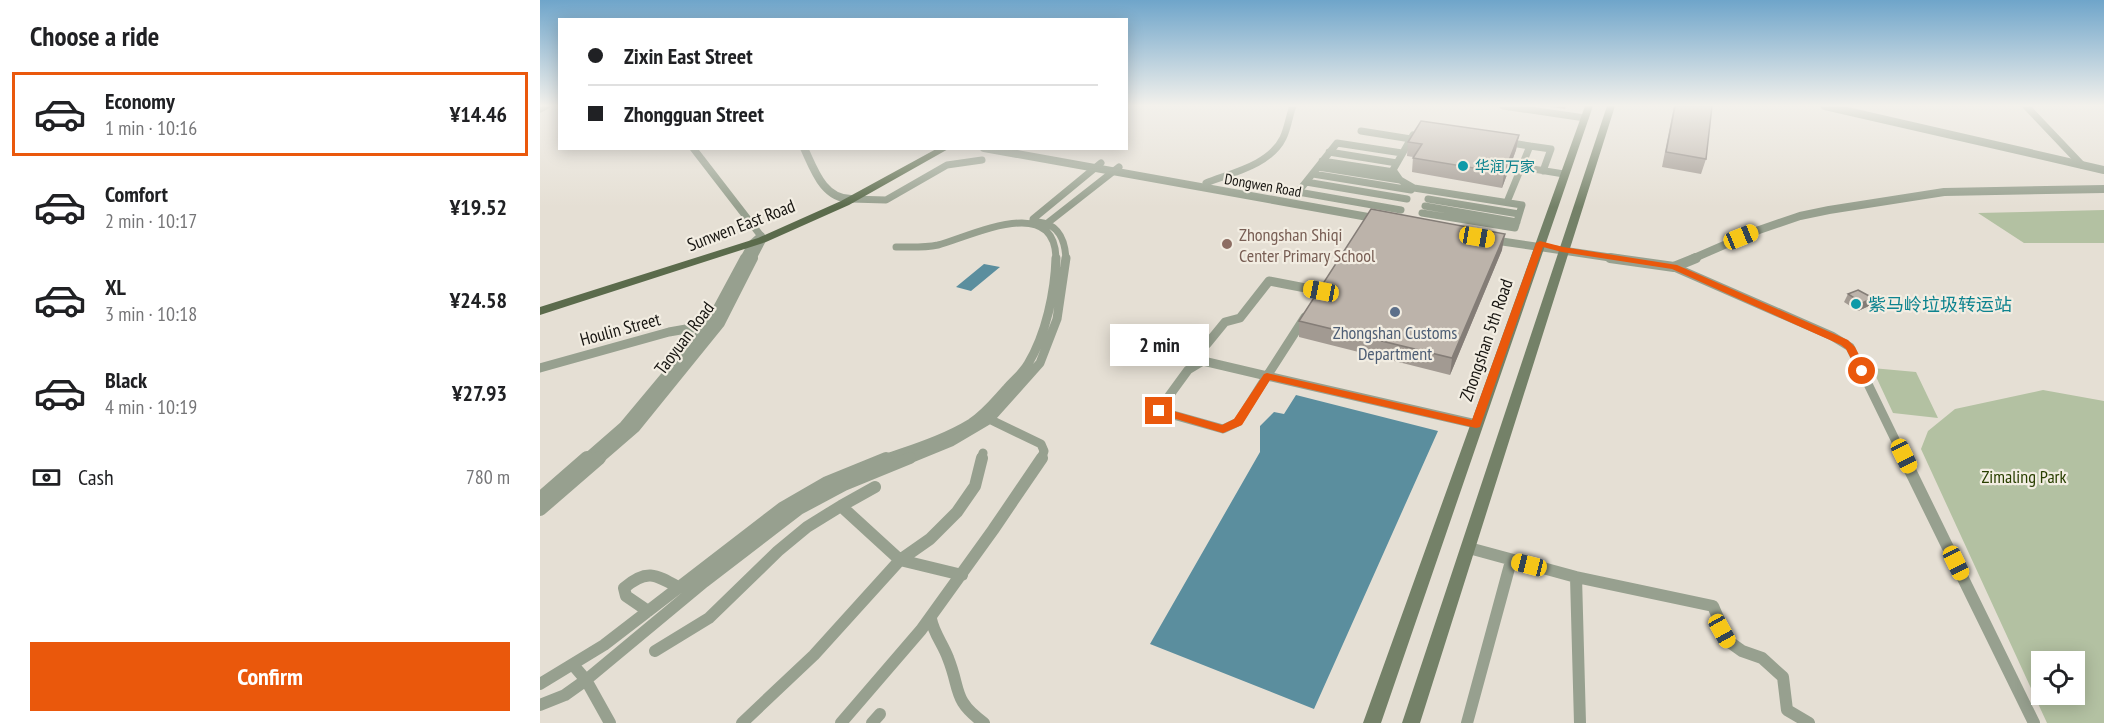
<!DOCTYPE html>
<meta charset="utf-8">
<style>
:root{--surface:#fff;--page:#f6f6f6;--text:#202124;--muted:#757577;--line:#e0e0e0;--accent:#ea580c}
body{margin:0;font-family:"PT Sans Narrow","Noto Sans SC",sans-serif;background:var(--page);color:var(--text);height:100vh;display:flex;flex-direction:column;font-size:22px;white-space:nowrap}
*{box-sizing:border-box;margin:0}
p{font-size:20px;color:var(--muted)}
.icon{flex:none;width:33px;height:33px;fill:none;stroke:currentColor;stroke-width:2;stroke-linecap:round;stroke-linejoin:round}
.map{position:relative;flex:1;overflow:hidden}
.side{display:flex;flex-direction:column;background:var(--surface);width:540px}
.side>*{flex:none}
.banner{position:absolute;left:18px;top:18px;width:570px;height:132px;border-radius:0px;box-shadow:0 3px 15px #0003;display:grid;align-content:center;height:132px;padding:0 30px;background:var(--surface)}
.controls{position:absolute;left:1491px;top:651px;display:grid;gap:12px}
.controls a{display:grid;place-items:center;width:54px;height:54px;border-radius:0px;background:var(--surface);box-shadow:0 3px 15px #0003;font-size:30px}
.end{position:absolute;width:27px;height:27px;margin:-14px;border:8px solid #ea580c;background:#fff;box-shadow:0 0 0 3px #fff}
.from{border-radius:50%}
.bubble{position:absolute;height:42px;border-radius:0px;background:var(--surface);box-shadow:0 3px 15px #0003;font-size:20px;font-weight:700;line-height:42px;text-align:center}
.car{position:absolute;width:18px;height:36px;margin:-18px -9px;border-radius:8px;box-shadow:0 0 4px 2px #0007;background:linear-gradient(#f5c518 24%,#345 0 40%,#f5c518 0 76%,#345 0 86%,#f5c518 0)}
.banner b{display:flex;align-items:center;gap:21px;height:57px;font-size:22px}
.banner b+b{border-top:2px solid var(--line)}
.banner i{width:15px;height:15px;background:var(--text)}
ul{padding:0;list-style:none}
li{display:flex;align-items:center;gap:18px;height:84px;margin:0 12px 9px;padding:0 18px;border:3px solid transparent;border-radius:0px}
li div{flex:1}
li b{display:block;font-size:22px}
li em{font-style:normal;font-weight:700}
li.on{border-color:var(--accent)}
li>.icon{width:54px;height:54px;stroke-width:1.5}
h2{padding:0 30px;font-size:27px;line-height:72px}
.pay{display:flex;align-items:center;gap:15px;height:66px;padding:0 30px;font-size:22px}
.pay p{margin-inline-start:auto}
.primary-button{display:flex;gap:12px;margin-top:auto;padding:12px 30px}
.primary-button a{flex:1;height:69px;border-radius:0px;background:var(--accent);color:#fff;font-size:24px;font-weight:700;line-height:69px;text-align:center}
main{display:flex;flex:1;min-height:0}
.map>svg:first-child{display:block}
.green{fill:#b3c1a2;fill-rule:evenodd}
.water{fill:#5b8e9e}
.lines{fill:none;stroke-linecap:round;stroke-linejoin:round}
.minor-far2{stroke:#97a08f;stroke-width:7}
.minor-far1{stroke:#97a08f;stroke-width:9}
.minor{stroke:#97a08f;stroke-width:12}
.tertiary-far2{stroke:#97a08f;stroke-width:8}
.tertiary-far1{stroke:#97a08f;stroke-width:10}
.tertiary{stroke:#97a08f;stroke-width:14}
.secondary{fill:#748168;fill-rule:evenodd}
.primary{fill:#5b6b4c;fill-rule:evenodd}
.wall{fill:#a29a92}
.shaded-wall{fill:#847d77}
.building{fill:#bcb3aa;stroke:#847d77;stroke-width:1.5}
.route{fill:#ea580c}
.culture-dot{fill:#0f9aa8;stroke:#f2ede2;stroke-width:2}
.education-dot{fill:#8d6e63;stroke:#f2ede2;stroke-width:2}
.service-dot{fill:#5c6f8a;stroke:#f2ede2;stroke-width:2}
.labels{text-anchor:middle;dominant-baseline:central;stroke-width:4.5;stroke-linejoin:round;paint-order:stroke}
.far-culture-label{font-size:15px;fill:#0d838f;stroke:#f2ede2;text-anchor:start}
.far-street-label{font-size:15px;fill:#171511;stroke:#f2ede2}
.street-label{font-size:18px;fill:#171511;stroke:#f2ede2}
.education-label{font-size:18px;fill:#785e54;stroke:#f2ede2;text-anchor:start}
.culture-label{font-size:18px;fill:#0d838f;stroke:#f2ede2;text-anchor:start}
.service-label{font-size:18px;fill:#4e5e75;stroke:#f2ede2}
.park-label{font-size:18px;fill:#293f00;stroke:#f2ede2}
</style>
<main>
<section class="side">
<h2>Choose a ride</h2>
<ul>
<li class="on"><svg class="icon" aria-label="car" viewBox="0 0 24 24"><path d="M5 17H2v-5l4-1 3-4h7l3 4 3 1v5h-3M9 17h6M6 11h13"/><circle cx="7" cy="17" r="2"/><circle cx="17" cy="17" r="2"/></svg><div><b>Economy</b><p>1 min · 10:16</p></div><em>¥14.46</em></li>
<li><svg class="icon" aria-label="car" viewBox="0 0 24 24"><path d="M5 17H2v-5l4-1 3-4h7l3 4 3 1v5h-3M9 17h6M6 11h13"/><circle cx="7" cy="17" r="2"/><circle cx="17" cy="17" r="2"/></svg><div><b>Comfort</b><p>2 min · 10:17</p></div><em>¥19.52</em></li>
<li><svg class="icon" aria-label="car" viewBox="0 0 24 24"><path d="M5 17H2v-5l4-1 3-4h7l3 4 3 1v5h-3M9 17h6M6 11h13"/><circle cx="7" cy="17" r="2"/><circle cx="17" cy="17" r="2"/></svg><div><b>XL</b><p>3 min · 10:18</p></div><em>¥24.58</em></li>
<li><svg class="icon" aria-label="car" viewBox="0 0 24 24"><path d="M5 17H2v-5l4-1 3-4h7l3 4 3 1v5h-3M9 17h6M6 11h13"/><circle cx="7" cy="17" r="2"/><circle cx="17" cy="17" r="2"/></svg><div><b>Black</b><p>4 min · 10:19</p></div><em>¥27.93</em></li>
</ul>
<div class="pay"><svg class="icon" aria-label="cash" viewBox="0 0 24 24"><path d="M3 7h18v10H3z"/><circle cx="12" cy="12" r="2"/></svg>Cash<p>780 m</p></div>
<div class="primary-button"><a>Confirm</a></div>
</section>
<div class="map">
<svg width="1564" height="723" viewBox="0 0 1564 723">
<rect width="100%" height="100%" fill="#e5dfd4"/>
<path class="green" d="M1564,210V243H1484L1438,213Z
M1332,368L1376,372L1398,418L1353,413Z
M1503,390L1564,401V723H1507L1381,449L1388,431L1415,409ZM1502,662H1534V694H1502Z"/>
<path class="water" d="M444,264L460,267L431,291L416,287Z
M756,395L898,431L774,709L610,644L720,452V426L734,412L744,414Z"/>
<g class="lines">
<path class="minor-far2" d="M963,106L1045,118
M1486,106L1542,165
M0,109L6,106
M821,131L871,139
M873,135L853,170L860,180L874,188L982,205L975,228L882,213
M966,142L990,146L967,202
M990,146L1011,149L1003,171
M153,148L221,236
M789,152L857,163
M782,161L854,172
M778,167L860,180
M981,167L1024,174
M773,174L871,190
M766,182L867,199
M666,183C691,173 730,165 743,138C748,128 749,116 753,106
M311,199L346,200L407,165L442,160
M888,199L979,214
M885,206L977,222
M861,210L758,192L797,143L862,153
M498,222C519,224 525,240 526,259
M493,224V219L561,163
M505,225L579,167
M356,247C371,247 383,248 398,245C432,236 515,193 516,259"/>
<path class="minor-far1" d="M1134,267L1292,336L1310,347L1365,460
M667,344L685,322L700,318L729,281L781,291
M0,368L129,332L169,325
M629,396L648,370L663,361L727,376L765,317
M619,411L683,429L698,422L727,376L936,424
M447,418L501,444L504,451L501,460
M342,460C372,449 403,440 431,423C446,413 455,401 467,388C474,380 483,373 488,364C506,334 515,292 516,258
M367,460L411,442L450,419L500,363L517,319L526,258
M441,460L443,453"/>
<path class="minor" d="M1364,458L1494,723
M301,506L335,487
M929,548L1036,577L1173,606L1188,641L1202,651L1222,658L1243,677L1247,710L1269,723
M1036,577L1040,723
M108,611L86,596L84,588C106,569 115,574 138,587
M391,619C394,634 403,644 408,658C421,690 412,700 444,723
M115,651L169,618L238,551L267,527L301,506L360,560L422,575
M34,666L46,680L70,723
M0,684L64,645L242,508L287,482L346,458
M0,705L25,695L46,680L164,582L259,509L304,485L370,458
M202,723L274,655L360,560L390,539L417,512L435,486L442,458
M301,723L381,630L453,530L502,458
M332,723L340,714
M927,723L971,561"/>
<path class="tertiary-far2" d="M1285,106L1564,170
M264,148C274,169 283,199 311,199
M444,148L839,219
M952,240L1080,259
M204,259L212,244L221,236L222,240L212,259
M1152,259L1219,230L1260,216L1289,210L1404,192L1564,189"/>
<path class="tertiary-far1" d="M1070,258L1134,267L1156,258
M45,460L84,426L170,323L205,258
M58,460L95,428L180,323L213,258"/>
<path class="tertiary" d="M0,499L47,458
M0,509L59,458"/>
<path class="secondary" d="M1045,106H1053L841,723H823Z
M1067,106H1075L880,723H862Z"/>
<path class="primary" d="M398,148H410L309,205L226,242L0,315V307L218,238L301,201Z"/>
</g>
<path class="wall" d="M1004,106H1026L1025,109Z
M1134,106H1172L1166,159L1161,174L1122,167Z
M979,135L976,150L962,188L872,172L873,157L867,156L868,142Z
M962,250L910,375L759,337V321Z
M1308,294L1333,298L1329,306L1318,311L1304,302Z"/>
<path class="shaded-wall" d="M979,135L976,150L962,188L964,173Z
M965,234L962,250L910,375L912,358Z
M1333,298L1329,306L1318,311L1322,303Z"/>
<path class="building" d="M1135,106H1172L1166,159L1126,152Z
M881,121L979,135L964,173L873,158L882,144L868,142Z
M831,209L965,234L912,358L759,321Z
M1318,290L1333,298L1322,303L1308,294Z"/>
<linearGradient id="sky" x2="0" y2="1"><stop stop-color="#6fa5ca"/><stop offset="0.51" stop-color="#f3f1ec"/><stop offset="1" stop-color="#f3f1ec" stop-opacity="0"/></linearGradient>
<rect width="1564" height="207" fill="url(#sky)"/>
<path class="route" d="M1000,241L1023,247L1137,265L1308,340L1315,347L1327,371L1326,374H1319L1306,349L1301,345L1132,269L1022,252L1003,247L940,427L936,428L730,380L702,425L683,433L616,413L614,411L619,407L682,425L694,419L724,374L727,373L932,420L996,243Z"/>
<g class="culture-dot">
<circle cx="923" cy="166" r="6"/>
<circle cx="1316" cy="304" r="6"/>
</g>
<circle class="education-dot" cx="687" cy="244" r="6"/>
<circle class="service-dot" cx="855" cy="312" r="6"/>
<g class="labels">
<g class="far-culture-label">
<text x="935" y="166">华润万家</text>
</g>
<g class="far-street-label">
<text transform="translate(723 185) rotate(10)">Dongwen Road</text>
</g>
<g class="street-label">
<text transform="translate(201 225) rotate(-21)">Sunwen East Road</text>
<text transform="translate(80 329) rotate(-15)">Houlin Street</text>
<text transform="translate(144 338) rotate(-53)">Taoyuan Road</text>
<text transform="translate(946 340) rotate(-71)">Zhongshan 5th Road</text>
</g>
<g class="education-label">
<text x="699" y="234">Zhongshan Shiqi<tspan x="699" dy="21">Center Primary School</tspan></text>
</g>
<g class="culture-label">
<text x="1328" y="304">紫马岭垃圾转运站</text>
</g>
<g class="service-label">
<text x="855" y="332">Zhongshan Customs<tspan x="855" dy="21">Department</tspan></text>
</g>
<g class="park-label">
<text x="1484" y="476">Zimaling Park</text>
</g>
</g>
</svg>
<div class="controls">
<a><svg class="icon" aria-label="locate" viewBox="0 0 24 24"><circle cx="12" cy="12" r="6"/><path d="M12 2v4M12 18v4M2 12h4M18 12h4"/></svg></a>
</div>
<i class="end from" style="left:1322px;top:371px"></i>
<i class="end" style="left:619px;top:411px"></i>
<div class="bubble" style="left:570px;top:324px;width:99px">2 min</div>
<i class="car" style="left:937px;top:237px;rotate:100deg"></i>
<i class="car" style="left:1201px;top:237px;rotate:68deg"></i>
<i class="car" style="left:781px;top:291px;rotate:281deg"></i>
<i class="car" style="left:1364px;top:456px;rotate:154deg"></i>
<i class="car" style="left:1416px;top:563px;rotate:154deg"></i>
<i class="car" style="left:989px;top:565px;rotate:284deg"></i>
<i class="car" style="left:1182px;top:631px;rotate:151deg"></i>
<div class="banner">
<b><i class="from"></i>Zixin East Street</b>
<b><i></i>Zhongguan Street</b>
</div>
</div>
</main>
